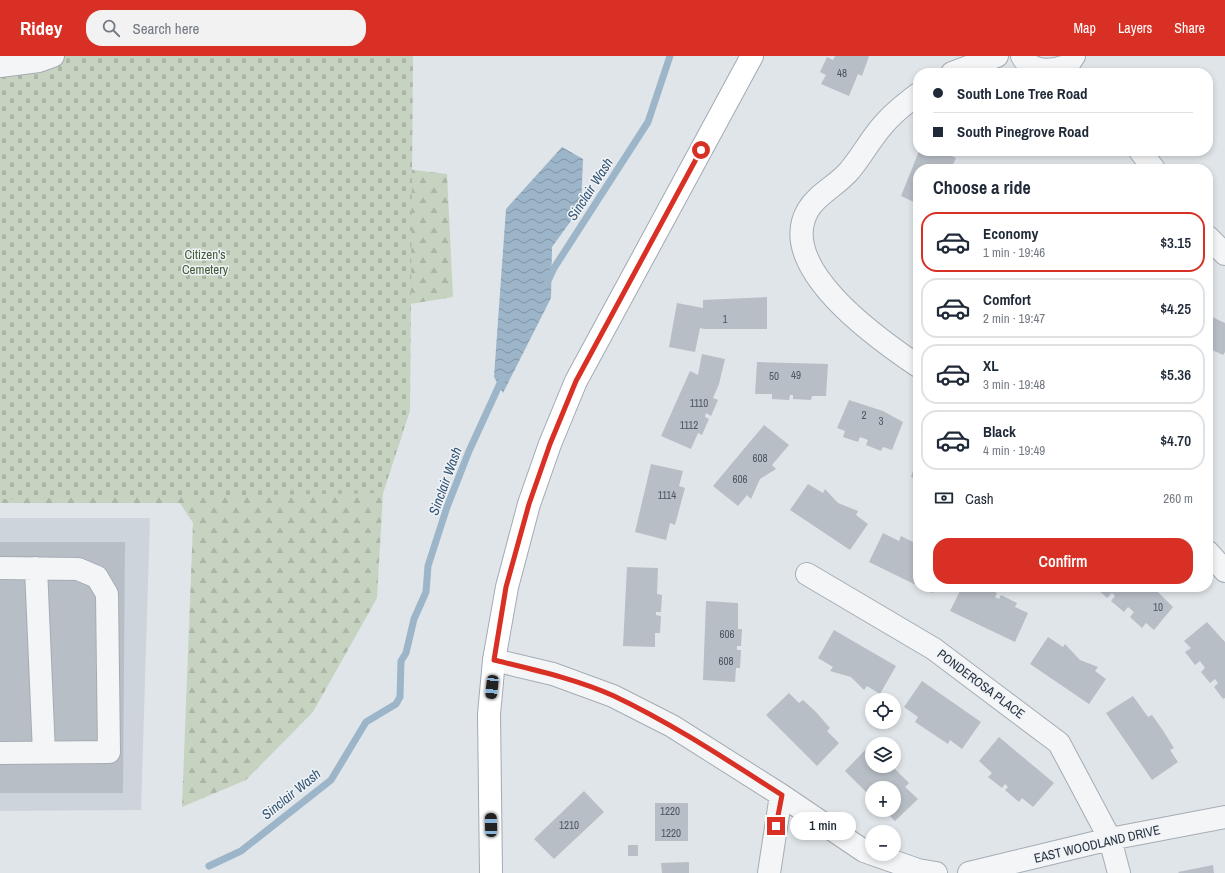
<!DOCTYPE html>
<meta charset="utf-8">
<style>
:root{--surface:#fff;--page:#f2f2f3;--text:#1f2937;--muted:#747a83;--line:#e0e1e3;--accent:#d93025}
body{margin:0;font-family:"Archivo Narrow",sans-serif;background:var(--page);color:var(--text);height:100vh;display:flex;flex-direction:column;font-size:15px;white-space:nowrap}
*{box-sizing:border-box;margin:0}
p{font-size:13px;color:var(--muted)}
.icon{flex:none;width:22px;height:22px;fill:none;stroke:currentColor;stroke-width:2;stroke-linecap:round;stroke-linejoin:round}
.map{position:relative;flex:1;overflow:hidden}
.side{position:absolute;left:913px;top:108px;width:300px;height:428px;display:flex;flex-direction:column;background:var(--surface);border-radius:16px;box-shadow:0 2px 6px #0003}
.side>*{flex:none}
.banner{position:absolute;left:913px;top:12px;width:300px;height:88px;border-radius:16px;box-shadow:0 2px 6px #0003;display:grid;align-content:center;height:88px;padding:0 20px;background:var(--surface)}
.controls{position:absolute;left:865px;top:637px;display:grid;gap:8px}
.controls a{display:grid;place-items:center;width:36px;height:36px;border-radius:50%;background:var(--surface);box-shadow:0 2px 6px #0003;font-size:20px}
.end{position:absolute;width:18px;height:18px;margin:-9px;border:5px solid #d93025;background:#fff;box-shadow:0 0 0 2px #fff}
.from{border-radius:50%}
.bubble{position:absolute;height:28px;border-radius:14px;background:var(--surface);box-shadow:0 2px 6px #0003;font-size:13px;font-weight:600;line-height:28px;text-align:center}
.car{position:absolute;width:12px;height:24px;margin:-12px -6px;border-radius:5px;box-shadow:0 0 3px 1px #0007;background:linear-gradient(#222 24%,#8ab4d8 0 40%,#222 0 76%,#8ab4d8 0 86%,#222 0)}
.banner b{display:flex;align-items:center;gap:14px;height:38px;font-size:15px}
.banner b+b{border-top:1px solid var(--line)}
.banner i{width:10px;height:10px;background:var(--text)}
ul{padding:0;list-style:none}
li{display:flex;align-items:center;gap:12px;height:60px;margin:0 8px 6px;padding:0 12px;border:2px solid var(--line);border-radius:16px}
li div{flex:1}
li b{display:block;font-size:15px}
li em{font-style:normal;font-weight:600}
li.selected{border-color:var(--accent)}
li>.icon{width:36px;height:36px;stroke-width:1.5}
h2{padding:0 20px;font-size:18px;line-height:48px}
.pay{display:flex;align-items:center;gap:10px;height:44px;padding:0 20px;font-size:15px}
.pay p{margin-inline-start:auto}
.cta{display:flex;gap:8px;margin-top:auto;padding:8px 20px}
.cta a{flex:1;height:46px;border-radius:16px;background:var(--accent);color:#fff;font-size:16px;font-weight:600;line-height:46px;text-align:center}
header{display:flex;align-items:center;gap:24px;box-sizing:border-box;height:56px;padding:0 20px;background:var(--accent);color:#fff}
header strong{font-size:19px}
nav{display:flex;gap:22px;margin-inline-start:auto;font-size:14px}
.search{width:280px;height:36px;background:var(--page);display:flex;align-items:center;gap:10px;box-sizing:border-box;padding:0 14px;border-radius:16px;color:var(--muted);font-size:15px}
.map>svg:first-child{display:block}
.built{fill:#ced4db}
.forest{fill:url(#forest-firs)}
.cemetery{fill:url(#cemetery-stones)}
.water{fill:url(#water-waves)}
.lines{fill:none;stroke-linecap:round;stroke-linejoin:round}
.stream{stroke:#9cb5c9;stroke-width:7}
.building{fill:#b8bec6}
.minor-casing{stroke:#a5acb3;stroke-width:24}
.major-casing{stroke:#a0aab5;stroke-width:24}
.minor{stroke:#f3f5f7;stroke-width:22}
.major{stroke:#fff;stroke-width:22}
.route{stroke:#d93025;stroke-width:5}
.labels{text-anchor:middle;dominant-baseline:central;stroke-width:3;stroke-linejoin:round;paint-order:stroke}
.number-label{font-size:11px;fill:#4d5662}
.park-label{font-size:13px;fill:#415c36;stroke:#f0f3f7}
.street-label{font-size:13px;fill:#293440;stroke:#f0f3f7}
.water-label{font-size:14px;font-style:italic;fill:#335674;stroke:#f0f3f7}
</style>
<header>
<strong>Ridey</strong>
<div class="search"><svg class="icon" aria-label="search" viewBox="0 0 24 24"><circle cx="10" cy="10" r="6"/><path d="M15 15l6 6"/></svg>Search here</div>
<nav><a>Map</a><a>Layers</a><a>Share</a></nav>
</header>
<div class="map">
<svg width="1225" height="817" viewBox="0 0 1225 817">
<defs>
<pattern id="forest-firs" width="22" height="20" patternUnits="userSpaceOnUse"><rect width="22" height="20" fill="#c7d3c1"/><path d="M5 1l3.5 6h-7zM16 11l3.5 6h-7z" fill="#abb6a7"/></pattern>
<pattern id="cemetery-stones" width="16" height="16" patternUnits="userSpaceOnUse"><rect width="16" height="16" fill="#c7d3c1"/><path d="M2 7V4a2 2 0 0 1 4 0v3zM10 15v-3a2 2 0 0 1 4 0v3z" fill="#abb6a7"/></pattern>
<pattern id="water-waves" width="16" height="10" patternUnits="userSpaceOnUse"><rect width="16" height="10" fill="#9cb5c9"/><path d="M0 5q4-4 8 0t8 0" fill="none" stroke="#7f94a5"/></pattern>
</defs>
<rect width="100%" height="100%" fill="#e0e5e9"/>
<path class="built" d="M0,462H150L141,754L0,755Z"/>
<path class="forest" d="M0,56L332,104L447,118L453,241L410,248V354L383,437L377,542L313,656L246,724L182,751L193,467L180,447H0Z"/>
<path class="cemetery" d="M0,0H413L410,354L383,437L0,443Z"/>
<path class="water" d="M562,91L583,103L581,151L552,191L551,242L503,337L494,321L506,153Z"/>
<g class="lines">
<path class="stream" d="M547,227L554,212L648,66L670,0
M209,810L241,795L331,724L366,666L396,648L400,641L401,605L406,597L414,563L426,536L428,510L447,451L469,395L503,321"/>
</g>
<path class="building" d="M835,0H869L862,20L858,18L849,40L821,28L826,19L820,16L827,1L833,4Z
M919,95H951L950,99L956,102L951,113H918V148L901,140Z
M767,241V273H704L700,272L695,296L669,291L677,247L703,252V244Z
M1208,259L1225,267V296L1223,299L1208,292Z
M702,298L725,303L719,328L713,342L718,344L711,360L706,357L705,361L709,363L702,379L698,377L691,393L661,380L690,315L698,319Z
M757,306L828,308L826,340H812L811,344L793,343V339H790L789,344L772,343V338H755Z
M849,344L883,355L903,366L892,394L883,391L881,395L866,389L868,384L860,381L858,386L843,381L845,375L837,372Z
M764,369L789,389L772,409L776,413L760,423L751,443L747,439L738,450L713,430Z
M918,400V423L911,421Z
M651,408L683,415L679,430L685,432L675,469L670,467L666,484L635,476Z
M808,428L823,437L825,433L838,447L858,455L856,459L868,468L850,494L790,454Z
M883,477L899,485L901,480L917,488L915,492L918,494V530L869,506Z
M0,486H125L123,737H0Z
M627,511L658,512L657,538L662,539L661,556H656V559L661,560L660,577H655V591L623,590Z
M920,531H936L933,537Z
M962,531H973L980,534L981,531H985L997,537L995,541L999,543L1001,539L1017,547L1015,551L1028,557L1015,586L950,555Z
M1098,531H1153L1173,551L1154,574L1146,567L1142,572L1130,561L1134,556L1128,551L1124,556L1111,545L1115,540L1112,537L1107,542L1097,533Z
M706,545L738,547V573H742L741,590H737V594H741L740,612H736L735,626L703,624Z
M1207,566L1225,586V642L1223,643L1214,631L1218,627L1215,623L1210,627L1201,616L1205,612L1200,605L1195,609L1185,596L1191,592L1184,585Z
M834,574L896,610L880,638L867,630L864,634L851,621L830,615L833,611L818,602Z
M1048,581L1063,591L1065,588L1080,604L1098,611L1095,615L1106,623L1089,648L1030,608Z
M922,625L981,666L962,693L950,684L948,688L915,666L918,661L904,651Z
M789,637L799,647L803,644L816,656L830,672L827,675L839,687L817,710L766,659Z
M1133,640L1148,661L1152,659L1162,673L1174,692L1170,694L1178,706L1152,724L1106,657Z
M999,681L1054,727L1033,751L1022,742L1019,746L1005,734L1008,731L1005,728L1002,732L988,721L992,717L979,705Z
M867,692L872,697V710H892L909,727L905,731L918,743L895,765L884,754H894V732H872V742L845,715Z
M584,735L604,756L554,803L534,783Z
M655,747H688V785H655Z
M628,789H638V800H628Z
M689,806V817H662L661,807Z
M1213,809L1214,817H1179L1178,816Z"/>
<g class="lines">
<defs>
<path id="minor" d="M1022,0C1031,17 1052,16 1068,9L1074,0
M0,10L39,5L53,0
M952,17L997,0
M918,38C906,47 894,56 884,68C871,82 862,100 850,114C838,129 817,138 808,154C775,211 878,283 918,310
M1140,95L1154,113
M1208,181L1225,198
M1208,496L1225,515
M0,512L78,513L97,521L107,538L109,696L0,697
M36,512L44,697
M807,518L934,593L1059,687L1110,783L1119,817
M494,604L553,618L613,640L672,670L781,739L864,795L918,814L936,817
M769,817L781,739
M969,817L1110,783L1225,761"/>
<path id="major" d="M491,817L489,658L494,604L507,531L529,448L550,388L576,325L752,0"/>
</defs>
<use href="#minor" class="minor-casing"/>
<use href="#major" class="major-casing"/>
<use href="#minor" class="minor"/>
<use href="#major" class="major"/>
</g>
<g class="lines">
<path class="route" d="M701,94L576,325L550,388L529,448L506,531L494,604C535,614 576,623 614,640C673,668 727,704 782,739L776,770"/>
</g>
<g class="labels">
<g class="number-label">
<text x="842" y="17">48</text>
<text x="725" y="263">1</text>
<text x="796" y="319">49</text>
<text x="774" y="320">50</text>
<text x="699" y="347">1110</text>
<text x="864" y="359">2</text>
<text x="881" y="365">3</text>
<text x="689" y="369">1112</text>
<text x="760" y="402">608</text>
<text x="740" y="423">606</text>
<text x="667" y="439">1114</text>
<text x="1158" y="551">10</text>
<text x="727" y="578">606</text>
<text x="726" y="605">608</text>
<text x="670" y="755">1220</text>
<text x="569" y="769">1210</text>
<text x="671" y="777">1220</text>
</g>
<g class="park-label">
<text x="205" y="198">Citizen's<tspan x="205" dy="15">Cemetery</tspan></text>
</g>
<g class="street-label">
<text transform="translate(981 628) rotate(37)">PONDEROSA PLACE</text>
<text transform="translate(1097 788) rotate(-13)">EAST WOODLAND DRIVE</text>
</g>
<g class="water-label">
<text transform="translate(590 133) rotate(-57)">Sinclair Wash</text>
<text transform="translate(445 425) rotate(-70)">Sinclair Wash</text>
<text transform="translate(291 738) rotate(-39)">Sinclair Wash</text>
</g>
</g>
</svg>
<div class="controls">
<a><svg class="icon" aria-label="locate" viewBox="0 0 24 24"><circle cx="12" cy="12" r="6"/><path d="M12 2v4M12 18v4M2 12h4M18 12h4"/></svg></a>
<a><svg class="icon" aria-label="layers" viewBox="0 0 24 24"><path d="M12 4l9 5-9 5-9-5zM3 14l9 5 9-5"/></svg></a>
<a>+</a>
<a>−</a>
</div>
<i class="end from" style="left:701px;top:94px"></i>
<i class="end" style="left:776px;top:770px"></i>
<div class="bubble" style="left:790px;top:756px;width:66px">1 min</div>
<i class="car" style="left:492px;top:631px;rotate:186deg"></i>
<i class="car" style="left:491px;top:769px;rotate:359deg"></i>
<div class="banner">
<b><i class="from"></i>South Lone Tree Road</b>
<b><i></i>South Pinegrove Road</b>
</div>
<section class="side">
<h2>Choose a ride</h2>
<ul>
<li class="selected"><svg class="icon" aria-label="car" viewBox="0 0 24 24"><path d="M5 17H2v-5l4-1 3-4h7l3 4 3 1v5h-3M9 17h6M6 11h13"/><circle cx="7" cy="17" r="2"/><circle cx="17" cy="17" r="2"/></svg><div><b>Economy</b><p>1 min · 19:46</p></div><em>$3.15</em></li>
<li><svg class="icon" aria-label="car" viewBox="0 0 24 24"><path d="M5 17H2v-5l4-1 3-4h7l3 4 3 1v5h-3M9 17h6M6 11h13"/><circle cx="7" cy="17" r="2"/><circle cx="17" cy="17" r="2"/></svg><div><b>Comfort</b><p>2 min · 19:47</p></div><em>$4.25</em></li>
<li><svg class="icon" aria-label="car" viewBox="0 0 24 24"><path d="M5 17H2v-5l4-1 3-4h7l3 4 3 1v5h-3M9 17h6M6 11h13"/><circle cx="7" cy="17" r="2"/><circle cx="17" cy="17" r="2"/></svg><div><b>XL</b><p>3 min · 19:48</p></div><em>$5.36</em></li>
<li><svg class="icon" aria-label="car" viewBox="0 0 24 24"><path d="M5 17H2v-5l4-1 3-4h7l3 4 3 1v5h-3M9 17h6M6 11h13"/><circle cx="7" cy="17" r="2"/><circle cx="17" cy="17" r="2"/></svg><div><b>Black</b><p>4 min · 19:49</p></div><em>$4.70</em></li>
</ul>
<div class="pay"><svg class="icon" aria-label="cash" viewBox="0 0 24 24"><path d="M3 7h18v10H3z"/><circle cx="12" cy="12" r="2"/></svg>Cash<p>260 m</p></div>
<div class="cta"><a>Confirm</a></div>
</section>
</div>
